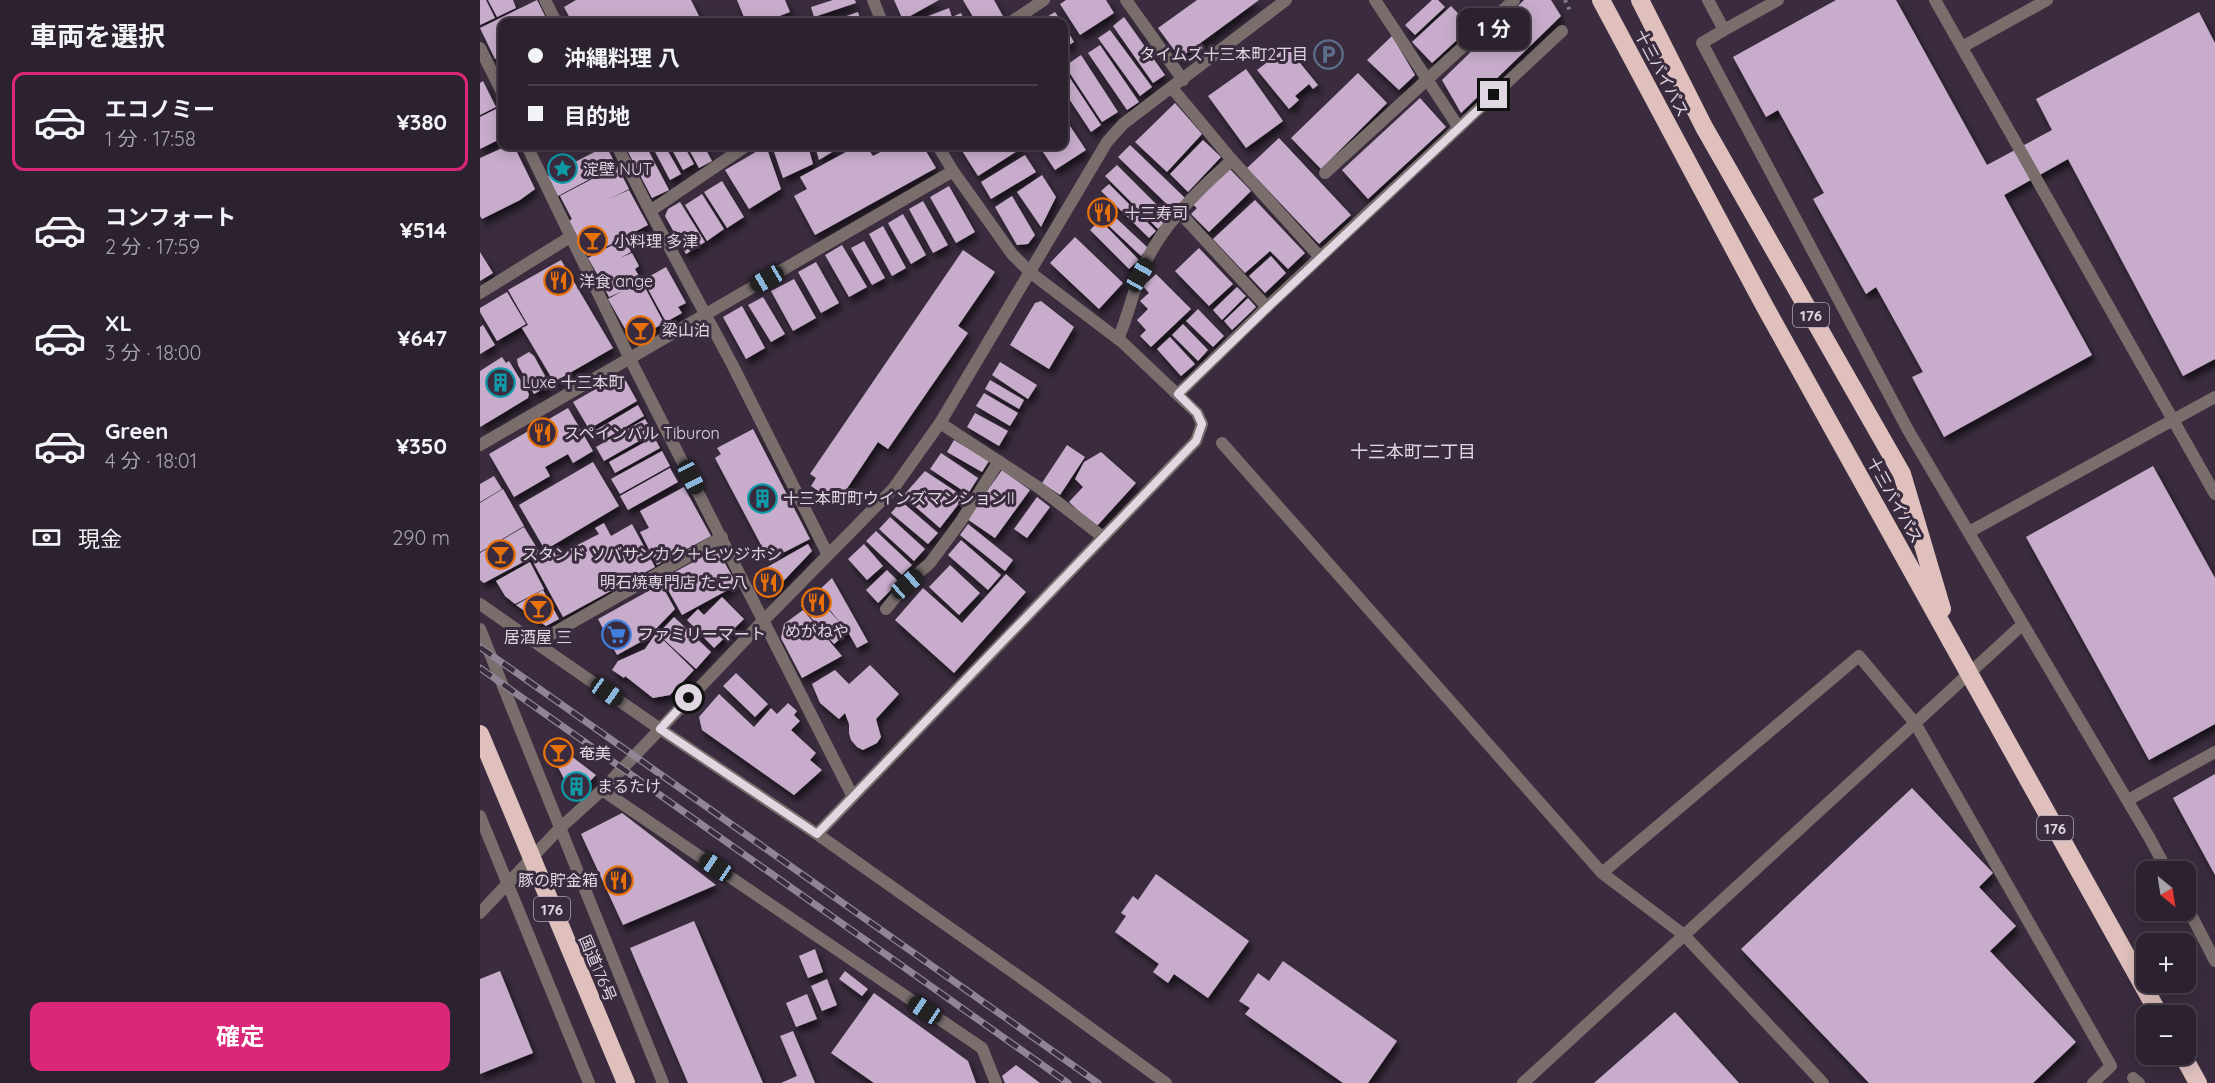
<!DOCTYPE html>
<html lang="ja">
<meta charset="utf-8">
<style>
:root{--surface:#2c212e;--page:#342936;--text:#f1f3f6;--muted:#a6a3aa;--line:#483e4a;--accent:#db2777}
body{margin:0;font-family:Quicksand,"Noto Sans JP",sans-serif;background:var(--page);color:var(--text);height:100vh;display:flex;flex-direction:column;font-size:22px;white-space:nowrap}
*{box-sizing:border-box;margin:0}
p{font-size:20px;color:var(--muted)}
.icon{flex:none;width:33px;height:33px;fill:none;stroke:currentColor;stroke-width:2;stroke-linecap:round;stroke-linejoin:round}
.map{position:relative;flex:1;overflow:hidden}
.side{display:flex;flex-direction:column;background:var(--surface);width:480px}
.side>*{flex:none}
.banner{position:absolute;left:18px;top:18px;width:570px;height:132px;border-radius:12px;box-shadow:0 3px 15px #0003,0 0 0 2px var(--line);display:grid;align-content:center;height:132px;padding:0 30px;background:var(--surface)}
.needle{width:39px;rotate:150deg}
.fabs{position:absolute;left:1656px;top:861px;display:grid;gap:12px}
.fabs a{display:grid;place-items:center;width:60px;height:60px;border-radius:12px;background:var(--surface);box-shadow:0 3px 15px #0003,0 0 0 2px var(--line);font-size:30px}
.end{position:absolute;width:27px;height:27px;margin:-14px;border:8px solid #e0d7e3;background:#111;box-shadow:0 0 0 3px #111}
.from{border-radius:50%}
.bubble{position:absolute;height:42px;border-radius:12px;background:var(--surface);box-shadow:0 3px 15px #0003,0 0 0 2px var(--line);font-size:20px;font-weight:700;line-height:42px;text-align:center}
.car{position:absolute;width:18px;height:36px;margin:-18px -9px;border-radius:8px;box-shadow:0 0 4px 2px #0007;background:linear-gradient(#222 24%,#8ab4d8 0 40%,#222 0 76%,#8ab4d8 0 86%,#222 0)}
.banner b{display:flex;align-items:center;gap:21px;height:57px;font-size:22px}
.banner b+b{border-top:2px solid var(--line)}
.banner i{width:15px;height:15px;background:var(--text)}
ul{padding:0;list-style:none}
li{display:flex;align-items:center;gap:18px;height:99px;margin:0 12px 9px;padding:0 18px;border:3px solid transparent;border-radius:12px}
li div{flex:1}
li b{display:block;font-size:22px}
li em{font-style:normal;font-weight:700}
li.current{border-color:var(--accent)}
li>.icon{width:54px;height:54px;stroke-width:1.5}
h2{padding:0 30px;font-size:27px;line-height:72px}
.pay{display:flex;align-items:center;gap:15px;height:66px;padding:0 30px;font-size:22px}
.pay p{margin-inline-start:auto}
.button{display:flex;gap:12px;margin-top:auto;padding:12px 30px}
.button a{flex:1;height:69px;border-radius:12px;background:var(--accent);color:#fff;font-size:24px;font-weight:700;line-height:69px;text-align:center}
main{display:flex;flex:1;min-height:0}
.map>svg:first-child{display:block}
.building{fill:#c7adcb;filter:url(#shadow)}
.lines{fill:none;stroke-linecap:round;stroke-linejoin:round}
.path{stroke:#827685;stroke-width:4;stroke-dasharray:3 4.5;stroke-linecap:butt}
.lane{stroke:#7a6e6d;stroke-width:12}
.street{stroke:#7a6e6d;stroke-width:12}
.highway{stroke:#dfc0bd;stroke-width:18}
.rail-casing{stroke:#908594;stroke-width:7}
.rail{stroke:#3a2c3e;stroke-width:4.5;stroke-dasharray:14;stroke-linecap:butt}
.highway-bridge{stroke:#dfc0bd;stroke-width:18}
.route{stroke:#e0d7e3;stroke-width:8}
.labels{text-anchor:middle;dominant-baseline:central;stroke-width:6;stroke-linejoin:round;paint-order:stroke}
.shield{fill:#3a2c3e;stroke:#aea4b2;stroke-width:1.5}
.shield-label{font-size:15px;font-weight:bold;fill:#e0d7e3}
.poi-label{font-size:16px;fill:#e0d7e3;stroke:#3a2c3e;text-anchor:start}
.street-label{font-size:16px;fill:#e0d7e3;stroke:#3a2c3e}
.neighbourhood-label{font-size:18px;fill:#e0d7e3;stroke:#3a2c3e}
</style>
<main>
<section class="side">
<h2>車両を選択</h2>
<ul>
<li class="current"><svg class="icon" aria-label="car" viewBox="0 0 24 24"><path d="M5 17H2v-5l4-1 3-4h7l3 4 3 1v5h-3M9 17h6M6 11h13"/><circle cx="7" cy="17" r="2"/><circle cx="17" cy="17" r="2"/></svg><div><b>エコノミー</b><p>1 分 · 17:58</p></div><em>¥380</em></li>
<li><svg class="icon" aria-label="car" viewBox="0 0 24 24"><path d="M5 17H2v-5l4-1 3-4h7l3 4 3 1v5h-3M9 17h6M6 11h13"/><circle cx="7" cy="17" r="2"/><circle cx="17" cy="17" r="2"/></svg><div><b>コンフォート</b><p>2 分 · 17:59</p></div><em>¥514</em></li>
<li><svg class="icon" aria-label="car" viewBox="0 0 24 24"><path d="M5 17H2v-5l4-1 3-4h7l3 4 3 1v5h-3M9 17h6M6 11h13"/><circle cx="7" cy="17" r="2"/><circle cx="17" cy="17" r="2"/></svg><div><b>XL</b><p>3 分 · 18:00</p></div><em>¥647</em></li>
<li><svg class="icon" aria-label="car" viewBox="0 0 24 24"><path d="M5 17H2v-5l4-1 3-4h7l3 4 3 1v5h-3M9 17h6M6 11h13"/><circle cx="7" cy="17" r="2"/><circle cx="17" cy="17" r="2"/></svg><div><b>Green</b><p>4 分 · 18:01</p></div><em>¥350</em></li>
</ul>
<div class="pay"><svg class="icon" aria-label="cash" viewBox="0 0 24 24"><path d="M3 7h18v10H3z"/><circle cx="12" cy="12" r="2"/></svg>現金<p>290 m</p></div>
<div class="button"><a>確定</a></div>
</section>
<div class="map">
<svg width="1735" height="1083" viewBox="0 0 1735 1083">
<defs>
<filter id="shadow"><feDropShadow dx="3.5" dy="6" stdDeviation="3" flood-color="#0009"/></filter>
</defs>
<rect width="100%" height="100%" fill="#3a2c3e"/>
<path class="building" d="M0,0H6L15,18L0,25Z
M8,0H33L36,8L17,17Z
M57,0L68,22H22V55L15,59L0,28Z
M96,0H211L222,22H92L84,7Z
M257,0H305L310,12L284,22H266Z
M353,0H375L376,3L334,17L331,7Z
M414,0H459L423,20Z
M483,0H514L524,18L516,22H496Z
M586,0H626L634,13L600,35L580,4Z
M717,0H779L700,58L678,28Z
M952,0H958L965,7L935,35L925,25Z
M1044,0H1071L1081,16L981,113L962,80Z
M1356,0H1416L1507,165L1572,130L1556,99L1719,12L1735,43V359L1703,376L1588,159L1524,195L1612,355L1464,437L1432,377L1443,372L1396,287L1386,294L1333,199L1344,193L1298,110L1286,117L1253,57Z
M971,6L991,27L952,63L932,42Z
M469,8L472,17L481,13L485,22H433Z
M378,12L381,22H350Z
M575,12L582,22H558Z
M644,17L685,75L673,83L633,26Z
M584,25L594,42L584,48Z
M630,30L672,87L660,96L618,38Z
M912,36L935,75L919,90L887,60Z
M620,45L659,102L647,110L608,53Z
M807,47L838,85L833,89L829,84L815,96L819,100L809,109L777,70Z
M601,55L638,112L622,122L585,66Z
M584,69L621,125L611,132L584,91Z
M766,69L803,121L766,148L728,96Z
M878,73L907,103L841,169L811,138Z
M3,81L16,107L0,115V83Z
M940,98L966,127L888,199L862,170Z
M695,103L722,134L687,172L655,142Z
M16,109L22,122V138L0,149V117Z
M584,117L606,150L575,170L559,146H584Z
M799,138L871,215L839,244L767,168Z
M723,140L741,157L708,192L690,174Z
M650,145L705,198L693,210L638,157Z
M27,146H34L55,189L40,200L2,219L0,216V158Z
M126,146L136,165L78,196L68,176Z
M145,146H166L189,190L172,198Z
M172,146H185L201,174L190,180Z
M190,146H204L214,164L203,170Z
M207,146H224L232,161L219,168Z
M286,146L301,189L269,209L245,170Z
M292,146H328L333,164L303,178Z
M335,146H362L339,160Z
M377,146H386L393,156L408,148L406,146H443L456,168L335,235L314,196L327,189L320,177Z
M479,146H540L542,148L498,176Z
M545,155L556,172L511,199L501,182Z
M637,165L689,217L678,229L625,176Z
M137,166L149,189L129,199L149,190L168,225L108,256L89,221L92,219L80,196Z
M749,168L771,191L729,232L711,214L717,208L712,204Z
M562,175L576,197L561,227L537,192Z
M242,181L264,217L247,228L224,192Z
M629,184L676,231L669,238L621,191Z
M469,186L495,232L476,243L450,197Z
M222,194L244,229L227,241L205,205Z
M532,196L555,235L548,244L537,245L515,207Z
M775,200L825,253L808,269L790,251L765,273L733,239Z
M443,201L468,245L453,253L429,209Z
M200,202L225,242L206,254L185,216L188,209Z
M620,203L668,248L661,256L613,211Z
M423,214L446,255L431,264L408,223Z
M620,220L659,260L649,269L610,230Z
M403,226L426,268L412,276L389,234Z
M595,237L643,283L619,309L570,263Z
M144,239L151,252L140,258L152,253L159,266L155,269L184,323L152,341L128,299L143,291L129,297L124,287L137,279L124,286L108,258Z
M384,241L405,278L392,285L371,248Z
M362,245L387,287L369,297L345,255Z
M719,248L753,284L729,306L695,271Z
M483,250L515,272L478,326L488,333L408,449L398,442L362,496L353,490L349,498L331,486L336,478L330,474Z
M0,252L13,273L0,281Z
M791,256L806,273L785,293L769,276Z
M81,260L133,348L74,382L42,328L48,325L28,290Z
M336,262L359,303L341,313L318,272Z
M186,267L206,303L198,307L202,313L186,322L163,280Z
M676,274L711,309L671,347L660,336L666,330L657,320L668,309L660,301L669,293L663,286Z
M314,279L336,318L313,331L291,291Z
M757,287L766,296L742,320L733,310Z
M27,292L46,324L17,341L0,312V308Z
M283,297L305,334L291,342L268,305Z
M768,298L776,307L752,330L744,321Z
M561,301L594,327L569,369L530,345L555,303Z
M262,306L285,348L266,359L243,317Z
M718,309L744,336L733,347L706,321Z
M703,324L728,350L718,361L692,335Z
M3,325L15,345L0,354V327Z
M690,337L715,364L701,376L677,349Z
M49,352L54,356L70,385L54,394L38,365L37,359Z
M22,357L26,363L29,361L49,394L48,398L0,427V371Z
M520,362L557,385L548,399L512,375Z
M142,374L157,401L109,429L93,402Z
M510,380L544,400L539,409L505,389Z
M504,393L538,413L530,426L496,406Z
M158,405L164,416L122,441L116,430Z
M88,408L113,451L93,463L88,454L65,467L70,476L34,497L9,454Z
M495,413L528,431L519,446L487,427Z
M165,419L173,433L124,461L116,447Z
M273,429L330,539L289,560L235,458L241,454L237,448Z
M174,437L180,448L135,473L129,462Z
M474,440L509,461L502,472L467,452Z
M587,445L605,457L580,495L562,483Z
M182,451L190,466L140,494L131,479Z
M621,452L656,483L616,527L589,502L603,487L595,479L604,462Z
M461,453L498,478L488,494L450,469Z
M113,462L139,506L65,550L39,505Z
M1673,466L1735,578V724L1669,760L1546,537Z
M190,468L198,482L148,510L140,496Z
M522,470L550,490L515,538L487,519Z
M445,471L484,497L460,528L423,496Z
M14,476L22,489L0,502V484Z
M204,487L231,536L177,565L160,532L169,528L160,511Z
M23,489L44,526L0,552V503Z
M557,497L570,507L547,538L534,529Z
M421,501L458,533L448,544L411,513Z
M410,517L445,549L434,561L399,529Z
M124,523L131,536L152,524L175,567L83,617L53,562L74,551L76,556L119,534L115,528Z
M488,524L533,560L525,571L480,535Z
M44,527L60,553L4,583L0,580V553Z
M396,531L432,565L422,575L386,541Z
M481,540L521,575L508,590L468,555Z
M328,544L332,551L293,592H284L275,574Z
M384,544L403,566L387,580L368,559Z
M237,549L257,585L202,615L182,579Z
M50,562L64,589L35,604L25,596L16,581Z
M470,565L500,593L479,615L449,587Z
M407,570L419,582L398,603L386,590Z
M526,574L546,592L474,673L415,620L443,588L482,623Z
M352,578L388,642L377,648L368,632L354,644L321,606L334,594L363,626L336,593Z
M181,584L195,609L166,639L137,655L118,619Z
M63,590L79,619L66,626L36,605Z
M242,597L264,619L234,648L207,620L218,609L224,615Z
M323,610L362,656L322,678L301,638L304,624Z
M194,617L231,652L216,669L178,634Z
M176,633L214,670L190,695L173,698L145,676L144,678L132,670L138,661L165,649Z
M390,665L419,694L396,719L401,737L397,743L383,750L377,747L371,740L369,733V724L365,713L359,719L340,703L332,684L355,670L369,684Z
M256,673L288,704L275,717L243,686Z
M239,694L274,727L291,708L297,714L308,703L317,711L314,715L320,721L311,730L336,753L330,760L342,770L314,795L222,730L219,717Z
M74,743L116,775L94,798L67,746Z
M1735,774V875L1693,798Z
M1432,788L1513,873L1499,887L1536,926L1510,951L1596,1042L1553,1083H1389L1261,949Z
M142,813L236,885L143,925L101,834Z
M676,874L769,941L728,998L694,974L688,983L673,972L679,964L635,932L646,916L641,913L653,896L658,900Z
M214,921L283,1083H208L150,948Z
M335,949L343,972L328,978L319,956Z
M803,961L917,1041L888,1083H863L765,1014L770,1008L759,1001L778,973L789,981Z
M20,971L53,1053L0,1074V979Z
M365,971L388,989L382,996L359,979Z
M347,979L357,1005L342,1011L331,986Z
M394,993L488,1061L496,1083H394L351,1053Z
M327,994L337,1019L316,1027L306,1003Z
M1195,1012L1259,1083H1114Z
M313,1031L335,1083H301L317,1076L300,1036Z
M536,1065L560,1083H525L522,1076Z"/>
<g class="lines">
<path class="path" d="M1085,0L1091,13"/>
<path class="lane" d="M1228,0L1244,30L1222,43L1428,430L1669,837L1688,872
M1455,0L1735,494
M1244,30L1298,0
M1482,47L1567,0
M845,173L1034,0
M700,213L787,307
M638,339C647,319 652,297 659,277C677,230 716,192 752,160
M460,423L558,487L623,537
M742,443L1122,873L1204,935L1343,1083
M1489,532L1735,397
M406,609L427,583L450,563L481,521L519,461
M1648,800L1735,752
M1122,873L1379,656L1435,723L1631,1066L1613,1083
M1706,905L1735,961
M1653,1078L1659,1083
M1043,1083L1543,624"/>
<path class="street" d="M65,0L76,22
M393,0L402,22
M646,0L703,80
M895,0L979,128
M531,22L564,0
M0,48L22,92
M692,88L752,160L840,257
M47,146L149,357L373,797
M137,146L170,211L252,364L348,555
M170,211L266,146
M0,293L90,237
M698,394L787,307L1082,31
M0,445L473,171
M0,604L180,729L337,834L561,992L686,1083
M0,629L183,1083
M56,643L242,537
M122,790L502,1048L516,1083
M0,816L109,1083
M337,834L716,441L722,424L717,413L642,342L551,273L532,254L473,171L458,146
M0,913L79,829L122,790L283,621L413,489L460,423L627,142L643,124L806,0"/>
<path class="highway" d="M1121,0L1284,305L1471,641
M1160,0L1224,127L1422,474L1462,609
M1702,1054L1718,1083"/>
<defs>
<path id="rail" d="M0,647L618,1083
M0,668L588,1083"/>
</defs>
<use href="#rail" class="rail-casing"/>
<use href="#rail" class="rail"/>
<path class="highway-bridge" d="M1471,641L1680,1016
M0,734L146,1083"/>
</g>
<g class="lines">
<path class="route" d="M209,698L180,729L337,834L716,441L722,424L717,413L698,394L787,308L1014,95"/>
</g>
<defs>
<symbol id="parking-ring" viewBox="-11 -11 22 22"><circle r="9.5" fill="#3a2c3e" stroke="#5c6f8a" stroke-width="1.5"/><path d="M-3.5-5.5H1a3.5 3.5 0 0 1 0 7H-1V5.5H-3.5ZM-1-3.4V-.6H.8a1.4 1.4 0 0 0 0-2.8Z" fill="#5c6f8a"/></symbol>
<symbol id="sight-ring" viewBox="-11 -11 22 22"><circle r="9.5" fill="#3a2c3e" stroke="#0f9aa8" stroke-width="1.5"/><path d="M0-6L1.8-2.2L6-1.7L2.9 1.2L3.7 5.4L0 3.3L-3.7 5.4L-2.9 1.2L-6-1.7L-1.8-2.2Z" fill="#0f9aa8"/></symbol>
<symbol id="restaurant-ring" viewBox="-11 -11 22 22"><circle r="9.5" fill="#3a2c3e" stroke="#e8710a" stroke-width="1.5"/><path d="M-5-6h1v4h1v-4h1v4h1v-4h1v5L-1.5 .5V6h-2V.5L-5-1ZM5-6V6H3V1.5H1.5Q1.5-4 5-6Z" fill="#e8710a"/></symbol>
<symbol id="bar-ring" viewBox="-11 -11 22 22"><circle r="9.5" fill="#3a2c3e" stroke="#e8710a" stroke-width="1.5"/><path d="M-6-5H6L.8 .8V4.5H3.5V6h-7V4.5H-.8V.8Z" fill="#e8710a"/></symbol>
<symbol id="building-ring" viewBox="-11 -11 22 22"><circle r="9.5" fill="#3a2c3e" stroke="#0f9aa8" stroke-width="1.5"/><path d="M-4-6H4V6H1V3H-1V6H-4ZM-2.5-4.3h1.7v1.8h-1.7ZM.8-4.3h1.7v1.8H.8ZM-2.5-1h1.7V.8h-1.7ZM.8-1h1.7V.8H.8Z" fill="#0f9aa8"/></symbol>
<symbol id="supermarket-ring" viewBox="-11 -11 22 22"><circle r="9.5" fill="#3a2c3e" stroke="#3f7fe0" stroke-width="1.5"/><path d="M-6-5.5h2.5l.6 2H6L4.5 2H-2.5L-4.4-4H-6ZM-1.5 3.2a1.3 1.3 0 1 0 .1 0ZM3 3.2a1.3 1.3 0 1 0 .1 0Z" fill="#3f7fe0"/></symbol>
</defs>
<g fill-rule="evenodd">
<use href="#parking-ring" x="832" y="38" width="33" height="33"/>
<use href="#sight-ring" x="66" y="152" width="33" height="33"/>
<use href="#restaurant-ring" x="606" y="196" width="33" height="33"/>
<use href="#bar-ring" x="96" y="224" width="33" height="33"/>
<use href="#restaurant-ring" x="62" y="264" width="33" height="33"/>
<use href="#bar-ring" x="144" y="314" width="33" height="33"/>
<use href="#building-ring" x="4" y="366" width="33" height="33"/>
<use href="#restaurant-ring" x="46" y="416" width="33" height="33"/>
<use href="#building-ring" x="266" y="482" width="33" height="33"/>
<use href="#bar-ring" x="4" y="538" width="33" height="33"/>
<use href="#restaurant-ring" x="272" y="566" width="33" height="33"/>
<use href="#restaurant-ring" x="320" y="586" width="33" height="33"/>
<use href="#bar-ring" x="42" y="592" width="33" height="33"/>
<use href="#supermarket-ring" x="120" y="618" width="33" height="33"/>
<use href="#bar-ring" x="62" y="736" width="33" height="33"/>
<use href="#building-ring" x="80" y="770" width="33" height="33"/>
<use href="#restaurant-ring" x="122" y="864" width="33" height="33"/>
</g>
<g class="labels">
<g class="shield">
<rect x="1313" y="303" width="36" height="24" rx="4.5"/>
<rect x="1557" y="816" width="36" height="24" rx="4.5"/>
<rect x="54" y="897" width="36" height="24" rx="4.5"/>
</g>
<g class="shield-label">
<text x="1331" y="315">176</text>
<text x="1575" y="828">176</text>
<text x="72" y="909">176</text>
</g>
<g class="poi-label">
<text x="828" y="54" text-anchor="end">タイムズ十三本町2丁目</text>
<text x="103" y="169">淀壁 NUT</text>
<text x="644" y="213">十三寿司</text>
<text x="134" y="241">小料理 多津</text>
<text x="99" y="281">洋食 ange</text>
<text x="182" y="330">梁山泊</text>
<text x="42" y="382">Luxe 十三本町</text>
<text x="84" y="433">スペインバル Tiburon</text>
<text x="303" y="498">十三本町町ウインズマンションII</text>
<text x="42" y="554">スタンド ソバサンカク＋ヒツジホシ</text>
<text x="268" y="582" text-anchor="end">明石焼専門店 たこ八</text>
<text x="337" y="631" text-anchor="middle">めがねや</text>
<text x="158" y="634">ファミリーマート</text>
<text x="58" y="637" text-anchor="middle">居酒屋 三</text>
<text x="99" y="753">奄美</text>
<text x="117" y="786">まるたけ</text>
<text x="118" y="880" text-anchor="end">豚の貯金箱</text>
</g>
<g class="street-label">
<text transform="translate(1182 73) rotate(62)">十三バイパス</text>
<text transform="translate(1415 500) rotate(61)">十三バイパス</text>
<text transform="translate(118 968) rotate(67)">国道176号</text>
</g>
<g class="neighbourhood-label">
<text x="933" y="451">十三本町二丁目</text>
</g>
</g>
</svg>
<div class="fabs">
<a><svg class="needle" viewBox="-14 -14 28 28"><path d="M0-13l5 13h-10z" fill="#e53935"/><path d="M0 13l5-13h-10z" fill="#a6a3aa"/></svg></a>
<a>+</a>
<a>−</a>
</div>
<i class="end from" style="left:209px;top:698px"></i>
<i class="end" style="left:1014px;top:95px"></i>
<div class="bubble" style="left:978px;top:8px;width:72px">1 分</div>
<i class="car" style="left:660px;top:275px;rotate:29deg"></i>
<i class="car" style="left:287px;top:279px;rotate:240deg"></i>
<i class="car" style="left:211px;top:477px;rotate:153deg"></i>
<i class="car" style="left:427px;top:584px;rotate:49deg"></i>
<i class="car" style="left:127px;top:692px;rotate:125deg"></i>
<i class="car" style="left:236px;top:867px;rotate:304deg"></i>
<i class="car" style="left:445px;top:1010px;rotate:304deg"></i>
<div class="banner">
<b><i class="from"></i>沖縄料理 八</b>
<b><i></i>目的地</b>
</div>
</div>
</main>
